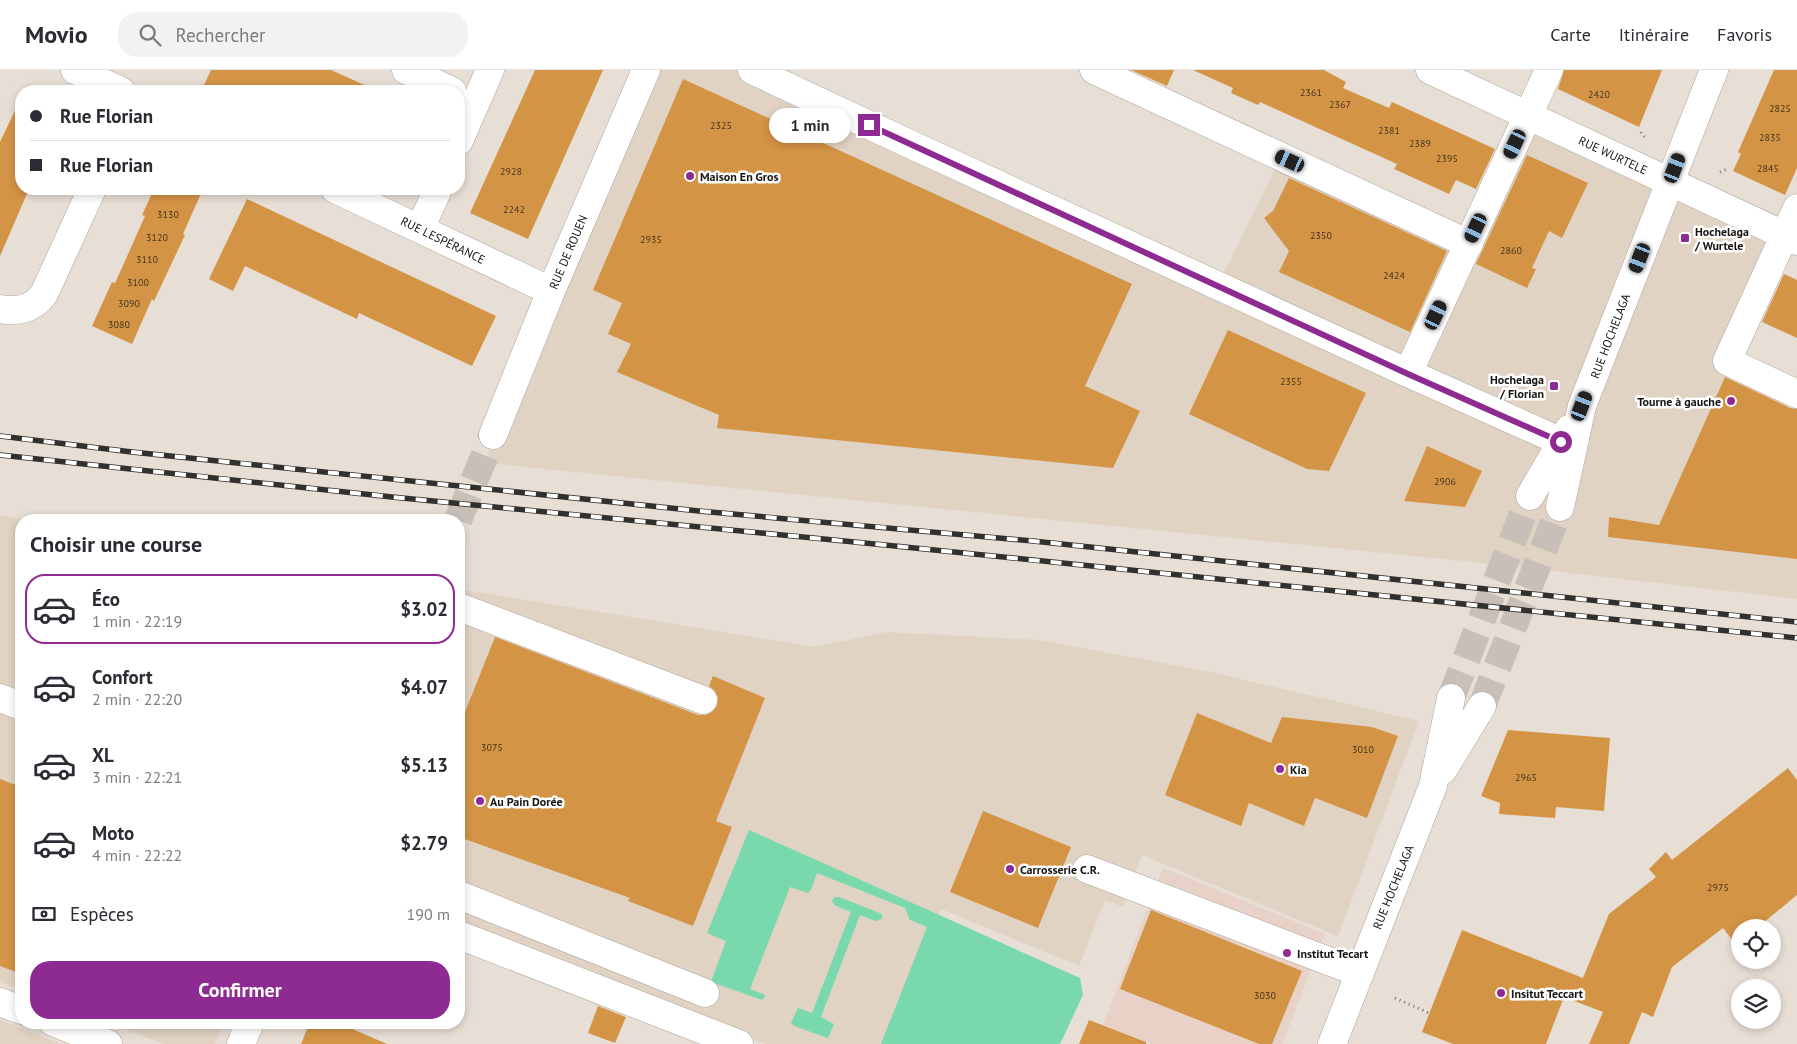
<!DOCTYPE html>
<html lang="fr">
<meta charset="utf-8">
<style>
:root{--surface:#fff;--page:#f2f2f3;--text:#2b2b33;--muted:#7c7c81;--line:#e1e1e2;--accent:#8e2b92}
body{margin:0;font-family:"PT Sans",sans-serif;background:var(--page);color:var(--text);height:100vh;display:flex;flex-direction:column;font-size:19px;white-space:nowrap}
*{box-sizing:border-box;margin:0}
p{font-size:16px;color:var(--muted)}
.icon{flex:none;width:28px;height:28px;fill:none;stroke:currentColor;stroke-width:2;stroke-linecap:round;stroke-linejoin:round}
.map{position:relative;flex:1;overflow:hidden}
.sheet{position:absolute;left:15px;top:444px;width:450px;height:515px;display:flex;flex-direction:column;background:var(--surface);border-radius:20px;box-shadow:0 2px 8px #0003}
.sheet>*{flex:none}
.banner{position:absolute;left:15px;top:15px;width:450px;height:110px;border-radius:20px;box-shadow:0 2px 8px #0003;display:grid;align-content:center;height:110px;padding:0 15px;background:var(--surface)}
.controls{position:absolute;left:1731px;top:849px;display:grid;gap:10px}
.controls a{display:grid;place-items:center;width:50px;height:50px;border-radius:50%;background:var(--surface);box-shadow:0 2px 8px #0003;font-size:25px}
.end{position:absolute;width:22px;height:22px;margin:-11px;border:6px solid #8e2b92;background:#fff;box-shadow:0 0 0 2px #fff}
.from{border-radius:50%}
.bubble{position:absolute;height:35px;border-radius:18px;background:var(--surface);box-shadow:0 2px 8px #0003;font-size:16px;font-weight:700;line-height:35px;text-align:center}
.car{position:absolute;width:15px;height:30px;margin:-15px -8px;border-radius:6px;box-shadow:0 0 4px 1px #0007;background:linear-gradient(#222 24%,#8ab4d8 0 40%,#222 0 76%,#8ab4d8 0 86%,#222 0)}
.banner b{display:flex;align-items:center;gap:18px;height:48px;font-size:19px}
.banner b+b{border-top:1px solid var(--line)}
.banner i{width:12px;height:12px;background:var(--text)}
ul{padding:0;list-style:none}
li{display:flex;align-items:center;gap:15px;height:70px;margin:0 10px 8px;padding:0 5px;border:2px solid transparent;border-radius:20px}
li div{flex:1}
li b{display:block;font-size:19px}
li em{font-style:normal;font-weight:700}
li.active{border-color:var(--accent)}
li>.icon{width:45px;height:45px;stroke-width:1.5}
h2{padding:0 15px;font-size:22px;line-height:60px}
.pay{display:flex;align-items:center;gap:12px;height:55px;padding:0 15px;font-size:19px}
.pay p{margin-inline-start:auto}
.action{display:flex;gap:10px;margin-top:auto;padding:10px 15px}
.action a{flex:1;height:58px;border-radius:20px;background:var(--accent);color:#fff;font-size:20px;font-weight:700;line-height:58px;text-align:center}
header{display:flex;align-items:center;gap:30px;box-sizing:border-box;height:70px;padding:0 25px;background:var(--surface);border-bottom:1px solid var(--line)}
header strong{font-size:24px}
nav{display:flex;gap:28px;margin-inline-start:auto;font-size:18px}
.search{width:350px;height:45px;background:var(--page);display:flex;align-items:center;gap:12px;box-sizing:border-box;padding:0 18px;border-radius:20px;color:var(--muted);font-size:19px}
.map>svg:first-child{display:block}
.built{fill:#e1d3c3}
.education{fill:#e8d1c7}
.green{fill:#79d8ac}
.building{fill:#d49446}
.lines{fill:none;stroke-linecap:round;stroke-linejoin:round}
.minor-tunnel{stroke:#c8c0b8;stroke-width:28;stroke-dasharray:28 14;stroke-linecap:butt}
.minor-casing{stroke:#ada49b;stroke-width:29}
.path{stroke:#79736d;stroke-width:3;stroke-dasharray:1 4;stroke-linecap:butt}
.minor{stroke:#fff;stroke-width:28}
.rail-casing{stroke:#332f2b;stroke-width:5.5}
.rail{stroke:#fff;stroke-width:4;stroke-dasharray:11;stroke-linecap:butt}
.route{stroke:#8e2b92;stroke-width:6}
.poi-dot{fill:#8e2b92;stroke:#fff;stroke-width:2}
.labels{text-anchor:middle;dominant-baseline:central;stroke-width:5;stroke-linejoin:round;paint-order:stroke}
.number-label{font-size:10px;fill:#46341e}
.street-label{font-size:12px;fill:#171411;stroke:#fff}
.poi-label{font-size:12px;font-weight:bold;fill:#171411;stroke:#fff;text-anchor:start}
</style>
<header>
<strong>Movio</strong>
<div class="search"><svg class="icon" aria-label="search" viewBox="0 0 24 24"><circle cx="10" cy="10" r="6"/><path d="M15 15l6 6"/></svg>Rechercher</div>
<nav><a>Carte</a><a>Itinéraire</a><a>Favoris</a></nav>
</header>
<div class="map">
<svg width="1797" height="974" viewBox="0 0 1797 974">
<rect width="100%" height="100%" fill="#e7ded5"/>
<path class="built" d="M646,0H742L1222,208L1278,92L1469,174L1529,46L1790,178L1736,306L1797,333V529L1474,492L485,393L551,221Z
M0,445L28,450H21V920L0,912Z
M459,519L815,577L887,562L1039,570L1211,602L1419,651L1338,866L1142,785L1123,837L1105,830L1079,896L941,839L889,974H766L459,853Z
M0,950L61,974H0Z
M108,953H224L215,974H165Z"/>
<path class="education" d="M1163,798L1325,864L1282,974H1272L1302,901L1151,841L1120,919L1259,974H1152L1103,955Z"/>
<path class="green" d="M749,760L1080,908L1083,925L1060,974H881L927,857L910,850L905,838L817,803L811,820L808,823L790,817L750,919L765,925L764,928L762,930L711,912L726,871L707,863Z
M835,827H839L882,844V849L875,851L860,845L821,947L834,954L828,968L794,956L791,953L798,938L812,943L851,842L834,835L832,830Z"/>
<path class="building" d="M211,0H331L378,21H219L204,15Z
M535,0H603L528,169L470,143Z
M1131,0H1174L1167,16Z
M1193,0H1324L1346,12L1343,18L1389,38L1392,32L1495,79L1476,119L1456,110L1449,124L1394,99L1397,94L1260,32L1258,35L1231,23L1233,18Z
M1564,0H1662L1639,57L1558,19Z
M1774,0H1797V98L1785,125L1733,101L1741,84L1738,82Z
M683,9L1132,214L1085,316L1140,341L1113,398L717,358L719,345L617,302L631,274L608,264L622,233L593,220Z
M21,28V119H29L0,186V72Z
M1527,85L1588,113L1562,168L1549,161L1532,198L1536,199L1527,218L1476,194Z
M1289,108L1447,181L1410,262L1279,202L1289,181L1264,148L1273,141Z
M154,119H203L183,164L185,165L154,231L152,229L132,274L92,256L112,212L115,213L125,191L145,146L142,145Z
M247,129L496,246L472,296L359,243L357,249L245,196L233,221L209,209Z
M1784,204L1797,210V268L1762,252Z
M1228,260L1366,323L1329,401L1307,399L1189,344Z
M1725,307L1790,338L1797,339V489L1608,467L1609,447L1659,455Z
M1427,376L1482,401L1465,437L1404,431Z
M495,567L698,645H706L712,642L717,636L718,627L715,621L709,616L713,606L765,628L716,751L732,757L693,856L628,831L630,828L459,767V657Z
M1197,643L1271,673L1282,647L1372,657L1398,666L1367,748L1315,728L1304,756L1249,733L1241,756L1165,725Z
M1508,660L1610,668L1604,741L1556,737L1555,748L1499,744L1500,733L1481,726Z
M1788,698L1797,710V825L1757,858H1740V880L1723,858L1672,897L1653,947L1642,942L1629,974H1589L1603,942L1564,927L1546,974H1453L1422,962L1462,860L1583,908L1609,844L1656,807L1649,799L1666,782L1672,790Z
M0,709L21,717V904L0,896Z
M983,741L1071,777L1038,858L950,822Z
M1151,840L1302,901L1272,974H1259L1120,919Z
M598,936L626,947L615,973L588,963Z
M1089,950L1146,972V974H1079Z
M310,952H336L387,974H301Z"/>
<g class="lines">
<path class="minor-tunnel" d="M458,450L493,365
M1451,628L1530,426
M1482,636L1560,437"/>
<defs>
<path id="minor" d="M75,0L121,21
M406,0L452,21
M752,0L901,70L1408,303L1573,377
M1094,0L1469,174
M1430,0L1797,171
M459,71L490,0
M335,119L551,221
M1797,138L1727,291L1797,324
M420,159L438,119
M0,239C18,242 33,239 44,224L92,119
M1408,303L1549,0
M493,365L551,221L646,0
M1530,426L1569,359
M1560,437L1582,336L1714,0
M459,537L703,630
M0,628L21,636
M1443,700L1482,636
M1087,799L1360,903
M459,825L705,923
M459,865L739,974
M0,932L21,940
M53,952L108,974
M241,974L250,952
M1332,974L1433,716L1451,628"/>
</defs>
<use href="#minor" class="minor-casing"/>
<path class="path" d="M1641,62L1646,69
M1720,102L1727,99
M1395,928L1429,943"/>
<use href="#minor" class="minor"/>
<defs>
<path id="rail" d="M0,366L132,382L699,441L1033,471L1797,552
M0,385L392,427L885,475L1797,568"/>
</defs>
<use href="#rail" class="rail-casing"/>
<use href="#rail" class="rail"/>
</g>
<g class="lines">
<path class="route" d="M869,55L1408,304L1561,372"/>
</g>
<g class="poi-dot">
<circle cx="690" cy="106" r="5"/>
<rect x="1680" y="163" width="10" height="10" rx="2.5"/>
<rect x="1549" y="311" width="10" height="10" rx="2.5"/>
<circle cx="1731" cy="331" r="5"/>
<circle cx="1280" cy="699" r="5"/>
<circle cx="480" cy="731" r="5"/>
<circle cx="1010" cy="799" r="5"/>
<circle cx="1287" cy="883" r="5"/>
<circle cx="1501" cy="923" r="5"/>
</g>
<g class="labels">
<g class="number-label">
<text x="1311" y="22">2361</text>
<text x="1599" y="24">2420</text>
<text x="1340" y="34">2367</text>
<text x="1780" y="38">2825</text>
<text x="721" y="55">2325</text>
<text x="1389" y="60">2381</text>
<text x="1770" y="67">2835</text>
<text x="1420" y="73">2389</text>
<text x="1447" y="88">2395</text>
<text x="1768" y="98">2845</text>
<text x="511" y="101">2928</text>
<text x="514" y="139">2242</text>
<text x="168" y="144">3130</text>
<text x="1321" y="165">2350</text>
<text x="157" y="167">3120</text>
<text x="651" y="169">2935</text>
<text x="1511" y="180">2860</text>
<text x="147" y="189">3110</text>
<text x="1394" y="205">2424</text>
<text x="138" y="212">3100</text>
<text x="129" y="233">3090</text>
<text x="119" y="254">3080</text>
<text x="1291" y="311">2355</text>
<text x="1445" y="411">2906</text>
<text x="492" y="677">3075</text>
<text x="1363" y="679">3010</text>
<text x="1526" y="707">2965</text>
<text x="1718" y="817">2975</text>
<text x="1265" y="925">3030</text>
</g>
<g class="street-label">
<text transform="translate(1613 85) rotate(25)">RUE WURTELE</text>
<text transform="translate(443 170) rotate(26)">RUE LESPÉRANCE</text>
<text transform="translate(568 182) rotate(-67)">RUE DE ROUEN</text>
<text transform="translate(1610 266) rotate(-69)">RUE HOCHELAGA</text>
<text transform="translate(1393 817) rotate(-68)">RUE HOCHELAGA</text>
</g>
<g class="poi-label">
<text x="700" y="106">Maison En Gros</text>
<text x="1695" y="161">Hochelaga<tspan x="1695" dy="14">/ Wurtele</tspan></text>
<text x="1544" y="309" text-anchor="end">Hochelaga<tspan x="1544" dy="14">/ Florian</tspan></text>
<text x="1721" y="331" text-anchor="end">Tourne à gauche</text>
<text x="1290" y="699">Kia</text>
<text x="490" y="731">Au Pain Dorée</text>
<text x="1020" y="799">Carrosserie C.R.</text>
<text x="1297" y="883">Institut Tecart</text>
<text x="1511" y="923">Insitut Teccart</text>
</g>
</g>
</svg>
<div class="controls">
<a><svg class="icon" aria-label="locate" viewBox="0 0 24 24"><circle cx="12" cy="12" r="6"/><path d="M12 2v4M12 18v4M2 12h4M18 12h4"/></svg></a>
<a><svg class="icon" aria-label="layers" viewBox="0 0 24 24"><path d="M12 4l9 5-9 5-9-5zM3 14l9 5 9-5"/></svg></a>
</div>
<i class="end from" style="left:1561px;top:372px"></i>
<i class="end" style="left:869px;top:55px"></i>
<div class="bubble" style="left:769px;top:38px;width:82px">1 min</div>
<i class="car" style="left:1515px;top:74px;rotate:205deg"></i>
<i class="car" style="left:1290px;top:91px;rotate:295deg"></i>
<i class="car" style="left:1675px;top:98px;rotate:21deg"></i>
<i class="car" style="left:1476px;top:158px;rotate:205deg"></i>
<i class="car" style="left:1640px;top:188px;rotate:201deg"></i>
<i class="car" style="left:1436px;top:245px;rotate:25deg"></i>
<i class="car" style="left:1582px;top:336px;rotate:21deg"></i>
<div class="banner">
<b><i class="from"></i>Rue Florian</b>
<b><i></i>Rue Florian</b>
</div>
<section class="sheet">
<h2>Choisir une course</h2>
<ul>
<li class="active"><svg class="icon" aria-label="car" viewBox="0 0 24 24"><path d="M5 17H2v-5l4-1 3-4h7l3 4 3 1v5h-3M9 17h6M6 11h13"/><circle cx="7" cy="17" r="2"/><circle cx="17" cy="17" r="2"/></svg><div><b>Éco</b><p>1 min · 22:19</p></div><em>$3.02</em></li>
<li><svg class="icon" aria-label="car" viewBox="0 0 24 24"><path d="M5 17H2v-5l4-1 3-4h7l3 4 3 1v5h-3M9 17h6M6 11h13"/><circle cx="7" cy="17" r="2"/><circle cx="17" cy="17" r="2"/></svg><div><b>Confort</b><p>2 min · 22:20</p></div><em>$4.07</em></li>
<li><svg class="icon" aria-label="car" viewBox="0 0 24 24"><path d="M5 17H2v-5l4-1 3-4h7l3 4 3 1v5h-3M9 17h6M6 11h13"/><circle cx="7" cy="17" r="2"/><circle cx="17" cy="17" r="2"/></svg><div><b>XL</b><p>3 min · 22:21</p></div><em>$5.13</em></li>
<li><svg class="icon" aria-label="car" viewBox="0 0 24 24"><path d="M5 17H2v-5l4-1 3-4h7l3 4 3 1v5h-3M9 17h6M6 11h13"/><circle cx="7" cy="17" r="2"/><circle cx="17" cy="17" r="2"/></svg><div><b>Moto</b><p>4 min · 22:22</p></div><em>$2.79</em></li>
</ul>
<div class="pay"><svg class="icon" aria-label="cash" viewBox="0 0 24 24"><path d="M3 7h18v10H3z"/><circle cx="12" cy="12" r="2"/></svg>Espèces<p>190 m</p></div>
<div class="action"><a>Confirmer</a></div>
</section>
</div>
